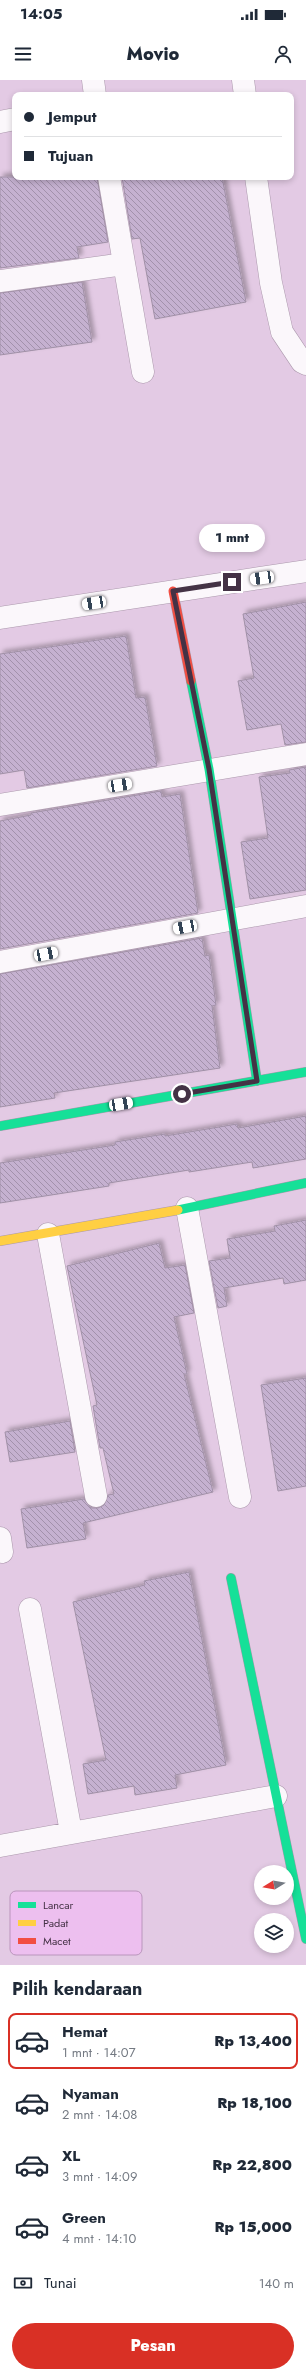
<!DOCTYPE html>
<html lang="id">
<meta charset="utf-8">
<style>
:root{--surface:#fff;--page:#f2f2f3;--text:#1f2937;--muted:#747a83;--line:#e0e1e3;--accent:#d93025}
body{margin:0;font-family:Jost,sans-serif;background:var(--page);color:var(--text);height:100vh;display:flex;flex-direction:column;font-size:15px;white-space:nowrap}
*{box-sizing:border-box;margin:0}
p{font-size:13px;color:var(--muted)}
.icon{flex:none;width:22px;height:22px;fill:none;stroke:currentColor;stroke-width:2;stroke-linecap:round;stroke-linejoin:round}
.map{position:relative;height:1885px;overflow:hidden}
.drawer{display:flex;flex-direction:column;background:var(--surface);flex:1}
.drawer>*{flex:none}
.hud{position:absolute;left:12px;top:12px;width:282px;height:88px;border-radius:8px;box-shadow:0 2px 6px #0003;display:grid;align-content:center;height:88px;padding:0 12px;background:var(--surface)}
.needle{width:26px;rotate:259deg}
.fabs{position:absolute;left:254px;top:1785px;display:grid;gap:8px}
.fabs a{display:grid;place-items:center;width:40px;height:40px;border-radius:50%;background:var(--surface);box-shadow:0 2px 6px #0003;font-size:20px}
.end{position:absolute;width:18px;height:18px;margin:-9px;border:5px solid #443245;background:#fff;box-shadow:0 0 0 2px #fff}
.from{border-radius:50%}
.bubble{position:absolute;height:28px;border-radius:14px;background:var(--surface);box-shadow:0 2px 6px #0003;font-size:13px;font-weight:800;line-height:28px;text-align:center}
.car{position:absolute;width:12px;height:24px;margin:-12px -6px;border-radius:5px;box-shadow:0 0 3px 1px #0007;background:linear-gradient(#fff 24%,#345 0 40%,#fff 0 76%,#345 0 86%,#fff 0)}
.hud b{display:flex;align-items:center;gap:14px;height:38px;font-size:15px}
.hud b+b{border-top:1px solid var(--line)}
.hud i{width:10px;height:10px;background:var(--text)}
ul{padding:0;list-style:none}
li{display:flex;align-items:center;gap:12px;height:56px;margin:0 8px 6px;padding:0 4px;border:2px solid transparent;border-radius:8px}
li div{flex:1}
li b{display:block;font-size:15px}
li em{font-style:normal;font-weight:800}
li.selected{border-color:var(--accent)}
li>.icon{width:36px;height:36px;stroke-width:1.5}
h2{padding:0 12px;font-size:18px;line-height:48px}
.pay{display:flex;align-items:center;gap:10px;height:44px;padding:0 12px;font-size:15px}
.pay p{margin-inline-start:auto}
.button{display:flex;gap:8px;margin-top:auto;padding:8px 12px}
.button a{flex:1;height:46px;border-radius:24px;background:var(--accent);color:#fff;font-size:16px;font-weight:800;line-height:46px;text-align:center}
.status{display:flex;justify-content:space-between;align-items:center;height:28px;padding:0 20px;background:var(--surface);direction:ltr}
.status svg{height:11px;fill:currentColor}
header{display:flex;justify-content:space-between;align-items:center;height:52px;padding:0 12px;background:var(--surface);font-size:18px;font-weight:800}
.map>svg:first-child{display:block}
.building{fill:url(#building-back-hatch);stroke:#a191a7;filter:url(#shadow)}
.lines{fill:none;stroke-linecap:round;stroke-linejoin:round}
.street-casing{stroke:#ab98ac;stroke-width:23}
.fast-casing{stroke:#ab98ac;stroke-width:10}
.slow-casing{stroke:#ab98ac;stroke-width:10}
.jam-casing{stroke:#ab98ac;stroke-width:10}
.street{stroke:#fbf7fb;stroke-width:22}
.fast{stroke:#16e098;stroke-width:9}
.slow{stroke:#ffcf43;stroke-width:9}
.jam{stroke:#f24e42;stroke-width:9}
.route{stroke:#443245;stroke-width:5}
.key{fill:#edbfef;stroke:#ba95bc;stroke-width:1}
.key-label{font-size:11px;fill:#443245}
</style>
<div class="status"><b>14:05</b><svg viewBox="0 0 49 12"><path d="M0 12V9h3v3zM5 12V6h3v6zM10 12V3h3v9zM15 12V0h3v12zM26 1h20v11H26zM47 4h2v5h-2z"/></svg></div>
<header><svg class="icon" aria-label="menu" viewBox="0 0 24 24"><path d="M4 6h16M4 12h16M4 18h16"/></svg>Movio<svg class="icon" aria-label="person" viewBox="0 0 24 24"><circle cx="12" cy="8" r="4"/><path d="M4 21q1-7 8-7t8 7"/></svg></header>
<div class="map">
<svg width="306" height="1885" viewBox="0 0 306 1885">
<defs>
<pattern id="building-back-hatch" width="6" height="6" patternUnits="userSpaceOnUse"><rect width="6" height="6" fill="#c5b1d0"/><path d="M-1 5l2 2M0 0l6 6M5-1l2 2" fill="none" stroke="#a291ab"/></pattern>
<filter id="shadow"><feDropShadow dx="3.5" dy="-3.5" stdDeviation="2" flood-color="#0004"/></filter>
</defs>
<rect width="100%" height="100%" fill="#e3cae4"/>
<path class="building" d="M0,97H97L108,162L77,167L79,178L0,188Z
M122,97H222L246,222L155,239L140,158L132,159Z
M82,202L92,262L0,275V213Z
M306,522V662L285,665L281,644L247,650L238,601L254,598L243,534Z
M126,556L136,618L145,617L157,686L27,708L24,690L0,694V574Z
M306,687V810L250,819L241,762L268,758L259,697L290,693L289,690Z
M161,711L162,717L180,714L198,833L0,869V741L31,735V733Z
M202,858L205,876L209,875L216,925L212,926L220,988L54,1013L55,1018L0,1027V894Z
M306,1036V1079L253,1088L252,1082L189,1092V1090L109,1103V1106L0,1123V1083L115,1065V1062L165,1054V1056L237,1044L238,1048Z
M306,1140V1200L284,1204L283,1198L224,1208L227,1226L218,1228L209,1181L230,1178L227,1159L275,1151L274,1146Z
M159,1163L165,1188L185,1185L194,1233L174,1237L187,1294H184L213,1412L83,1443L86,1459L27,1468L21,1429L84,1419L91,1428H98L104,1425L108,1415L114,1414L103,1368H100L93,1326L97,1325L67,1186Z
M306,1298V1406L278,1411L261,1305Z
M70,1341L75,1372L10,1382L5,1352Z
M189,1492L226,1685L175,1695L177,1708L135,1715L134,1706L88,1714L83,1684L106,1680L73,1522L145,1505L144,1501Z"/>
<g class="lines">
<defs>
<path id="street" d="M93,0L95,15
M243,0L245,15
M0,42L15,39
M109,97L143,292
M256,97L271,203L282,252L302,282L306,284
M0,201L124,184
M0,538L306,491
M0,725L306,674
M0,882L306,826
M187,1128L240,1417
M48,1154L96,1416
M0,1458L2,1472
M30,1529L71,1752
M0,1766L276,1716"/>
<path id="fast" d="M191,601L209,689L257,1001
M0,1046L306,992
M178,1130L306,1103
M231,1498L306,1859"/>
<path id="slow" d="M0,1161L178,1130"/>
<path id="jam" d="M173,511L191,601"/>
</defs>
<use href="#street" class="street-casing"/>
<use href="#fast" class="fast-casing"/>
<use href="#slow" class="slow-casing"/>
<use href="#jam" class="jam-casing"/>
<use href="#street" class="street"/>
<use href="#fast" class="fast"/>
<use href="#slow" class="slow"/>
<use href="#jam" class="jam"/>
</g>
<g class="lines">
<path class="route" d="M182,1014L257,1001L209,689L173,511L232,502"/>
</g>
<rect x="10" y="1811" width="132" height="64" rx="6" class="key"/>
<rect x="18" y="1822" width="18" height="6" fill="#16e098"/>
<rect x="18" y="1840" width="18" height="6" fill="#ffcf43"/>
<rect x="18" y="1858" width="18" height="6" fill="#f24e42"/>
<g class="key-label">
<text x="43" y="1829">Lancar</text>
<text x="43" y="1847">Padat</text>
<text x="43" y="1865">Macet</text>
</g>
</svg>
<div class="fabs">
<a><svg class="needle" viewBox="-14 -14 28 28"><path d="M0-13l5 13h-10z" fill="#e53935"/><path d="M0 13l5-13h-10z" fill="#747a83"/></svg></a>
<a><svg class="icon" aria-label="layers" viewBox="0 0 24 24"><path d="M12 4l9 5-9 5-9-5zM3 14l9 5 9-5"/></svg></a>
</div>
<i class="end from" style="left:182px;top:1014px"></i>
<i class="end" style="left:232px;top:502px"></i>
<div class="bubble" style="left:199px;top:444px;width:66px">1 mnt</div>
<i class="car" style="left:262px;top:498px;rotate:262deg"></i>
<i class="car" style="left:94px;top:523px;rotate:261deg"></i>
<i class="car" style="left:120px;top:705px;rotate:81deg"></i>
<i class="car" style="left:185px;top:847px;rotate:259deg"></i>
<i class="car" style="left:46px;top:874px;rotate:79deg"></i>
<i class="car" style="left:121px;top:1024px;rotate:80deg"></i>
<div class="hud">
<b><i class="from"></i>Jemput</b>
<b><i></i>Tujuan</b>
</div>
</div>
<section class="drawer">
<h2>Pilih kendaraan</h2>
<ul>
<li class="selected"><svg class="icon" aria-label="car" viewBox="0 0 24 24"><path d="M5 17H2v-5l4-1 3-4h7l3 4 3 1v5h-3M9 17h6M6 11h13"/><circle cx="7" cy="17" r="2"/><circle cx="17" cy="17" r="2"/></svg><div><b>Hemat</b><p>1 mnt · 14:07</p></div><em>Rp 13,400</em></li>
<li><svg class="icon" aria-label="car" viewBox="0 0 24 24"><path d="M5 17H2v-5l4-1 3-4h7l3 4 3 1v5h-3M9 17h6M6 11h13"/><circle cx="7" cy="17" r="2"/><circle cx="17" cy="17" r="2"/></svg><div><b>Nyaman</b><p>2 mnt · 14:08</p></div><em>Rp 18,100</em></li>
<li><svg class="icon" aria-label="car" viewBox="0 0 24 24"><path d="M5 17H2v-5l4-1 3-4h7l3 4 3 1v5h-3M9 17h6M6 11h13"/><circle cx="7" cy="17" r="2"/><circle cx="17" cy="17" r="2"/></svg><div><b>XL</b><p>3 mnt · 14:09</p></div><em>Rp 22,800</em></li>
<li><svg class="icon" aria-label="car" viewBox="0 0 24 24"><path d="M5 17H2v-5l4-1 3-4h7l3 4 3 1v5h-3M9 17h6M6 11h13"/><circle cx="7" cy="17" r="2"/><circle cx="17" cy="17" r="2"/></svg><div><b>Green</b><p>4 mnt · 14:10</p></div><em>Rp 15,000</em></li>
</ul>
<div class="pay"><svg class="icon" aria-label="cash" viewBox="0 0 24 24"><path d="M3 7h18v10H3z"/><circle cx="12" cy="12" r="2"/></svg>Tunai<p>140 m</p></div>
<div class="button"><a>Pesan</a></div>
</section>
